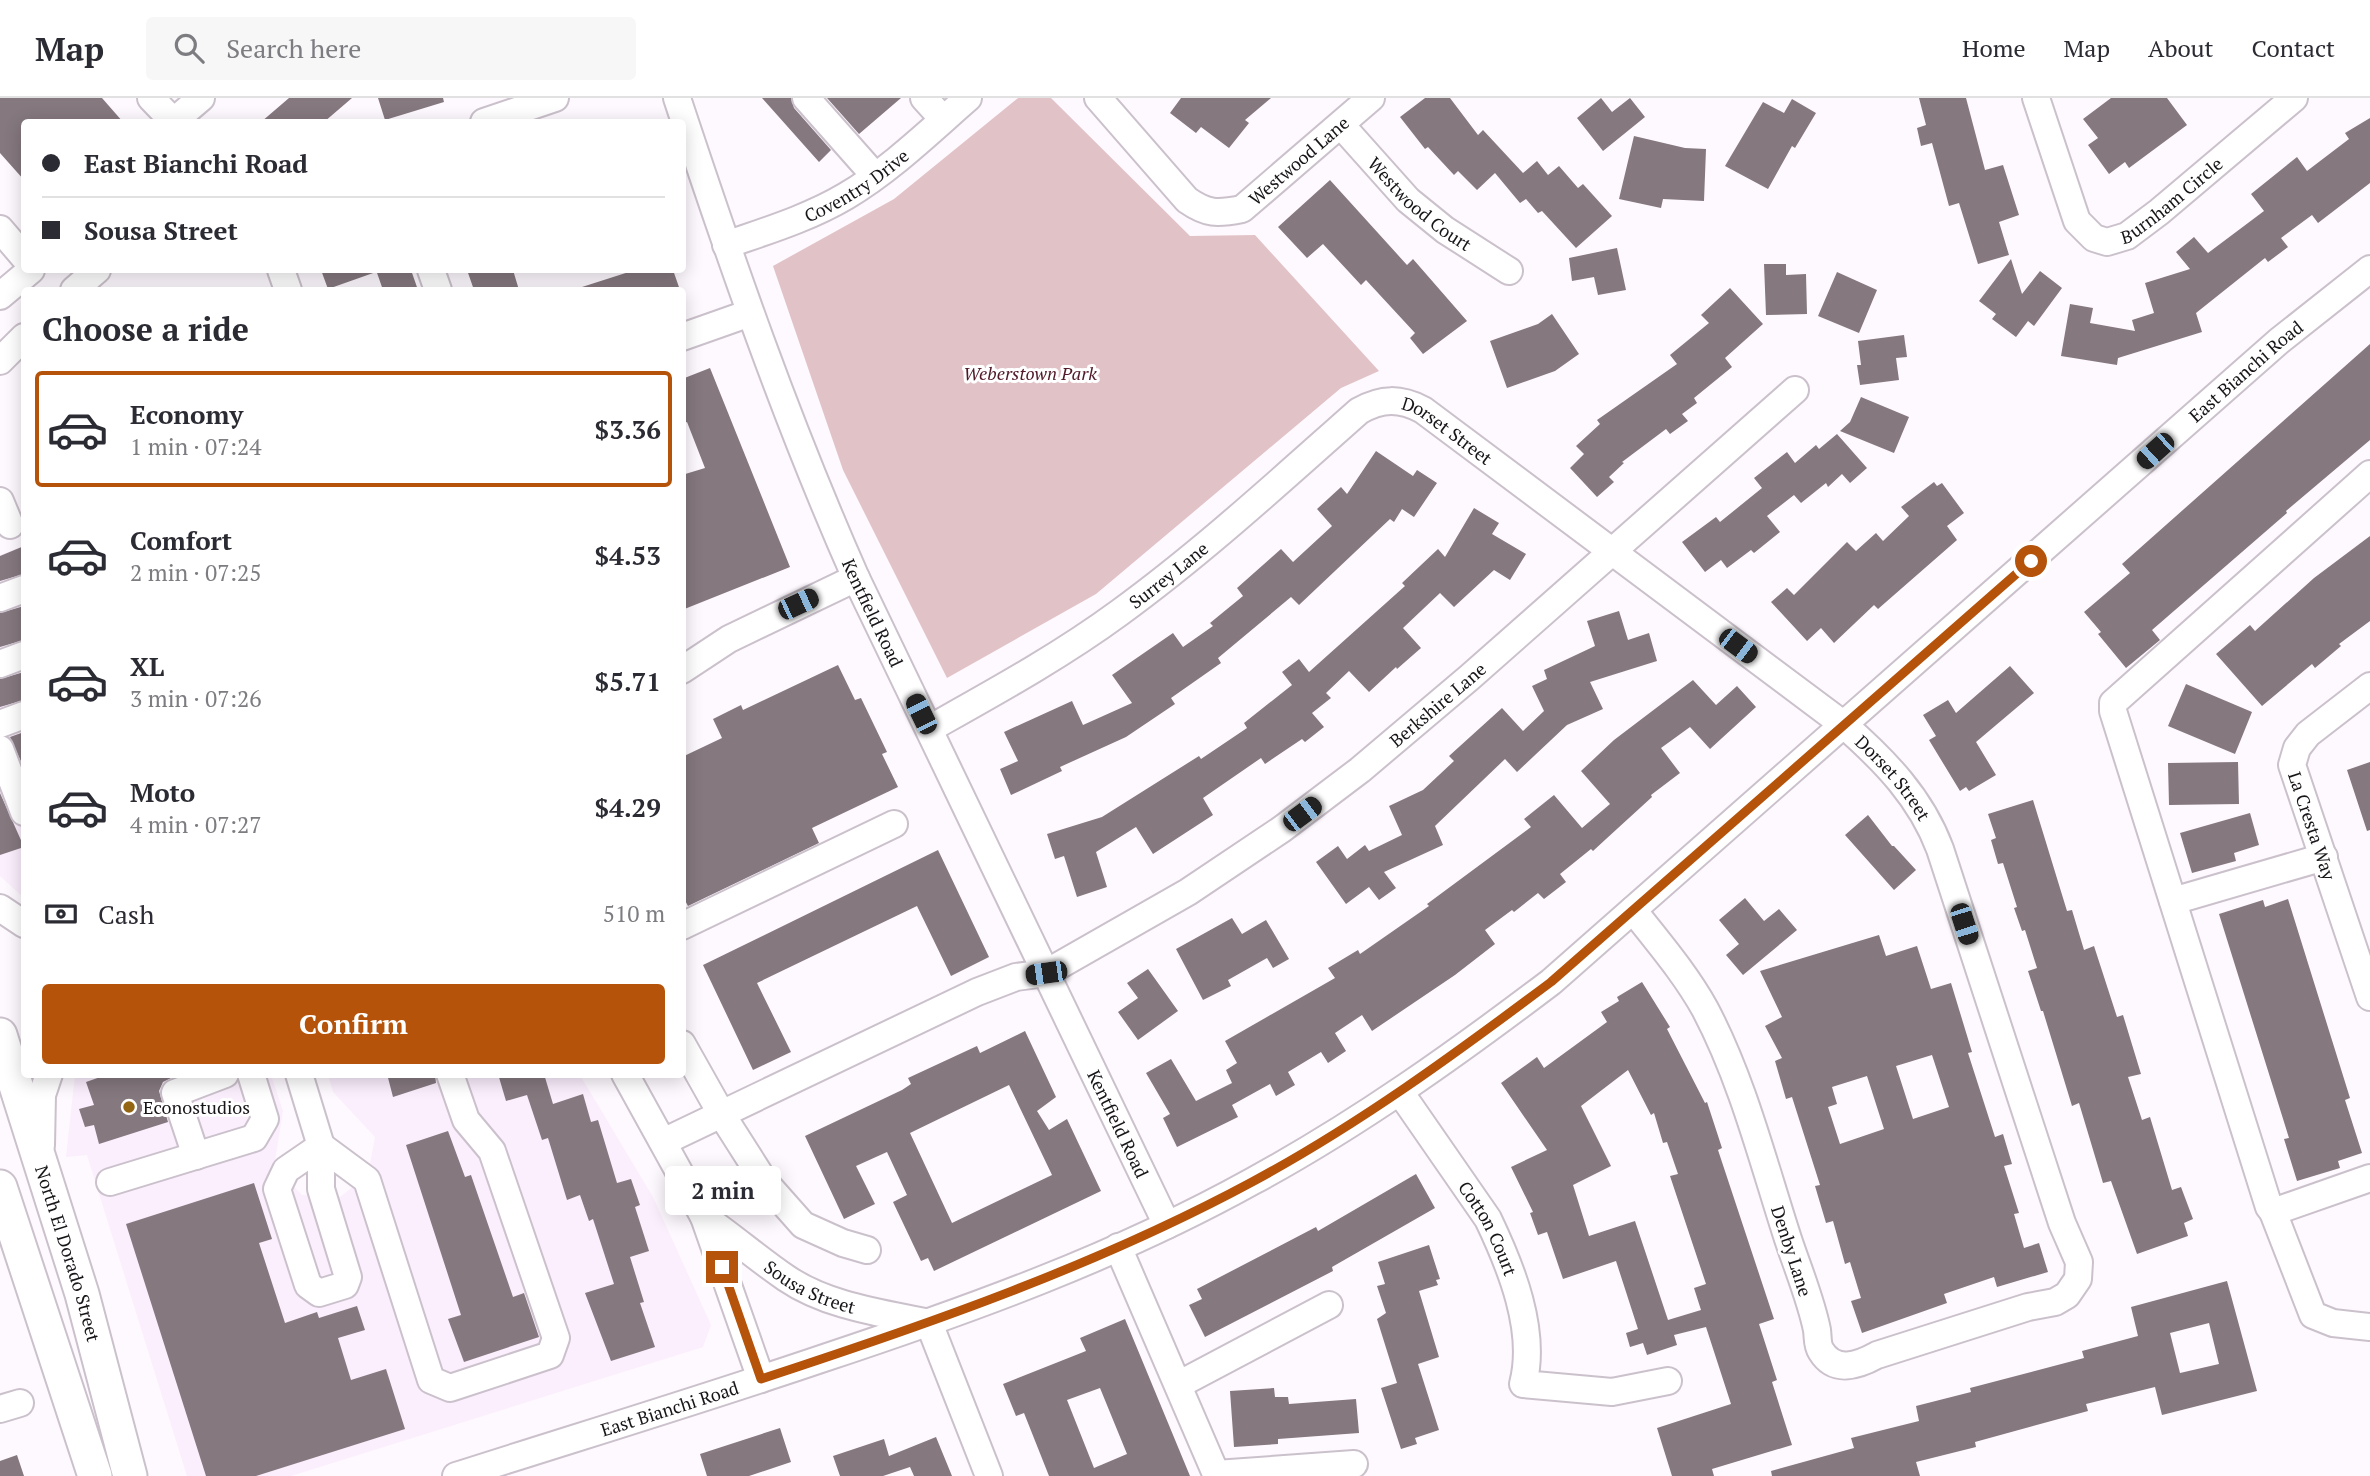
<!DOCTYPE html>
<meta charset="utf-8">
<style>
:root{--surface:#fff;--page:#f7f7f7;--text:#2b2b33;--muted:#7c7c81;--line:#e1e1e2;--accent:#b45309}
body{margin:0;font-family:"PT Serif",serif;background:var(--page);color:var(--text);height:100vh;display:flex;flex-direction:column;font-size:26px;white-space:nowrap}
*{box-sizing:border-box;margin:0}
p{font-size:23px;color:var(--muted)}
.icon{flex:none;width:38px;height:38px;fill:none;stroke:currentColor;stroke-width:2;stroke-linecap:round;stroke-linejoin:round}
.map{position:relative;flex:1;overflow:hidden}
.sheet{position:absolute;left:21px;top:189px;width:665px;height:791px;display:flex;flex-direction:column;background:var(--surface);border-radius:7px;box-shadow:0 4px 18px #0003}
.sheet>*{flex:none}
.top-card{position:absolute;left:21px;top:21px;width:665px;height:154px;border-radius:7px;box-shadow:0 4px 18px #0003;display:grid;align-content:center;height:154px;padding:0 21px;background:var(--surface)}
.end{position:absolute;width:32px;height:32px;margin:-16px;border:9px solid #b45309;background:#fff;box-shadow:0 0 0 4px #fff}
.from{border-radius:50%}
.bubble{position:absolute;height:49px;border-radius:7px;background:var(--surface);box-shadow:0 4px 18px #0003;font-size:23px;font-weight:600;line-height:49px;text-align:center}
.car{position:absolute;width:21px;height:42px;margin:-21px -10px;border-radius:9px;box-shadow:0 0 5px 2px #0007;background:linear-gradient(#222 24%,#8ab4d8 0 40%,#222 0 76%,#8ab4d8 0 86%,#222 0)}
.top-card b{display:flex;align-items:center;gap:24px;height:66px;font-size:26px}
.top-card b+b{border-top:2px solid var(--line)}
.top-card i{width:18px;height:18px;background:var(--text)}
ul{padding:0;list-style:none}
li{display:flex;align-items:center;gap:21px;height:116px;margin:0 14px 10px;padding:0 7px;border:4px solid transparent;border-radius:7px}
li div{flex:1}
li b{display:block;font-size:26px}
li em{font-style:normal;font-weight:600}
li.active{border-color:var(--accent)}
li>.icon{width:63px;height:63px;stroke-width:1.5}
h2{padding:0 21px;font-size:32px;line-height:84px}
.pay{display:flex;align-items:center;gap:18px;height:77px;padding:0 21px;font-size:26px}
.pay p{margin-inline-start:auto}
.cta{display:flex;gap:14px;margin-top:auto;padding:14px 21px}
.cta a{flex:1;height:80px;border-radius:7px;background:var(--accent);color:#fff;font-size:28px;font-weight:600;line-height:80px;text-align:center}
header{display:flex;align-items:center;gap:42px;box-sizing:border-box;height:98px;padding:0 35px;background:var(--surface);border-bottom:2px solid var(--line)}
header strong{font-size:33px}
nav{display:flex;gap:38px;margin-inline-start:auto;font-size:24px}
.search{width:490px;height:63px;background:var(--page);display:flex;align-items:center;gap:18px;box-sizing:border-box;padding:0 24px;border-radius:7px;color:var(--muted);font-size:26px}
.map>svg:first-child{display:block}
.built{fill:#fbeefd}
.green{fill:#e1c3c7}
.building{fill:#85787f;fill-rule:evenodd}
.lines{fill:none;stroke-linecap:round;stroke-linejoin:round}
.minor-casing{stroke:#cbc1cc;stroke-width:30}
.major-casing{stroke:#cbc1cc;stroke-width:37}
.minor{stroke:#fff;stroke-width:26}
.major{stroke:#fff;stroke-width:33}
.route{stroke:#b45309;stroke-width:9}
.poi-dot{fill:#946614;stroke:#fff;stroke-width:2.5}
.labels{text-anchor:middle;dominant-baseline:central;stroke-width:6;stroke-linejoin:round;paint-order:stroke}
.street-label{font-size:18px;fill:#181519;stroke:#fff}
.park-label{font-size:18px;font-style:italic;fill:#511827;stroke:#fff}
.poi-label{font-size:18px;fill:#181519;stroke:#fff;text-anchor:start}
</style>
<header>
<strong>Map</strong>
<div class="search"><svg class="icon" aria-label="search" viewBox="0 0 24 24"><circle cx="10" cy="10" r="6"/><path d="M15 15l6 6"/></svg>Search here</div>
<nav><a>Home</a><a>Map</a><a>About</a><a>Contact</a></nav>
</header>
<div class="map">
<svg width="2370" height="1378" viewBox="0 0 2370 1378">
<rect width="100%" height="100%" fill="#fef9fe"/>
<path class="built" d="M24,448V800L0,778V457Z
M75,977H271L283,1013L274,1069L302,1097L340,1099L368,1077L375,1039L333,994L328,977H580L653,1099L711,1227L703,1249L291,1378H187L87,1057L66,1059Z"/>
<path class="green" d="M1018,0H1051L1190,138L1255,137L1379,273L1341,290L1096,496L947,580L843,372L773,168L894,101Z"/>
<path class="building" d="M0,0H102L123,24H24V82L0,55Z
M289,0H352L324,24H261Z
M378,0H443L444,4L385,22Z
M762,0H791L794,10L831,52L819,64Z
M827,0H901L859,36Z
M1181,0H1271L1245,22L1249,25L1229,50L1201,29L1196,35L1170,15Z
M1425,0H1450L1478,37L1483,32L1523,75L1537,63L1548,77L1559,68L1578,90L1583,86L1612,118L1576,150L1542,113L1538,115L1526,101L1520,105L1495,75L1477,92L1458,73L1454,77L1428,49L1425,51L1400,19Z
M1601,0L1612,14L1630,0L1645,19L1603,53L1577,20Z
M1919,0H1966L1985,72L2003,67L2019,117L1999,124L2009,157L1978,166L1959,105L1949,108L1932,45L1921,48L1917,30L1926,27Z
M2111,0H2167L2187,27L2129,70L2125,64L2109,76L2088,47L2098,40L2083,21Z
M1792,1L1816,15L1795,50L1792,48L1768,91L1725,68L1763,4L1784,15Z
M2370,20V85L2318,125L2312,117L2281,140L2288,149L2268,164L2265,160L2196,215L2202,234L2118,260L2117,267L2061,258L2070,206L2093,210L2090,225L2135,233L2132,222L2154,215L2145,185L2190,171L2176,154L2194,139L2208,155L2264,113L2251,96L2297,59L2307,73L2349,41L2345,35Z
M1634,38L1685,50L1706,51L1704,103L1663,101L1661,110L1619,101Z
M1330,82L1407,167L1413,161L1467,223L1423,256L1410,240L1415,235L1366,182L1361,187L1323,146L1307,160L1278,129Z
M1617,150L1626,192L1598,197L1594,179L1572,183L1569,160Z
M2011,161L2022,196L2040,173L2062,190L2034,228L2028,223L2016,239L1992,221L1996,216L1979,203Z
M1764,166H1786V177L1806,176L1807,216L1766,217Z
M321,172H376V174L328,191Z
M376,172H411L418,192H383Z
M467,172H513L519,192H474Z
M635,172H673L680,192H583L582,189Z
M1837,174L1877,192L1859,235L1818,218Z
M1730,190L1763,226L1725,260L1732,269L1694,300L1697,305L1682,316L1688,323L1670,336L1666,331L1622,364L1624,365L1609,379L1614,384L1597,399L1570,370L1584,356L1576,348L1600,326L1597,322L1677,266L1670,257L1709,225L1701,217Z
M1552,216L1579,256L1555,273L1507,290L1490,243L1538,226Z
M1904,237L1907,259L1896,260L1899,282L1860,287L1857,267H1861L1858,243Z
M2370,246V342L2286,413L2287,415L2152,532L2160,542L2126,570L2098,536L2101,534L2084,514L2130,475L2122,466Z
M710,270L790,469L682,512V377L705,370L687,324L682,326V281Z
M1861,299L1909,319L1894,355L1840,333L1850,324Z
M1837,336L1867,370L1850,385L1842,376L1828,389L1826,385L1801,405L1794,397L1767,418L1780,434L1754,455L1751,452L1727,470L1721,462L1705,474L1682,444L1716,419L1720,424L1762,390L1754,380L1787,354L1795,365L1816,347L1819,351Z
M1376,353L1413,378L1417,372L1437,385L1414,419L1402,411L1394,424L1390,421L1299,507L1291,499L1218,560L1221,565L1171,600L1175,606L1126,639L1060,669L1062,673L1011,697L1000,671L1018,663L1004,634L1072,603L1083,627L1132,605L1112,577L1173,535L1183,549L1213,528L1210,525L1243,498L1237,490L1281,451L1293,464L1332,428L1317,411L1341,389L1347,396Z
M1934,384L1937,388L1942,385L1964,415L1947,428L1957,442L1878,511L1874,507L1834,545L1821,530L1807,543L1771,504L1787,490L1794,497L1847,444L1856,453L1876,435L1883,443L1909,418L1901,409Z
M1474,410L1499,425L1492,436L1526,456L1510,482L1494,472L1454,509L1440,495L1403,530L1421,550L1397,571L1396,569L1369,594L1349,573L1326,595L1331,600L1312,615L1324,629L1305,644L1302,641L1265,666L1261,660L1203,700L1213,717L1153,756L1136,729L1096,754L1107,789L1077,799L1064,758L1055,761L1047,736L1102,719L1199,658L1201,661L1247,630L1244,625L1292,587L1282,574L1299,561L1309,574L1405,488L1402,485L1438,451L1445,459Z
M2370,438V523L2339,546L2341,548L2315,570L2312,566L2262,608L2216,556L2250,527L2255,533L2314,480Z
M24,448V476L0,483V458Z
M24,508V542L0,549V515Z
M1619,513L1628,542L1649,535L1657,563L1590,584L1603,611L1567,627L1517,674L1505,661L1435,728L1443,747L1384,774L1396,790L1379,802L1369,789L1346,806L1316,764L1338,748L1347,761L1365,747L1369,753L1402,737L1389,708L1423,692L1454,663L1449,658L1502,610L1523,633L1544,613L1532,588L1547,581L1544,572L1595,548L1587,523Z
M838,567L855,602L861,600L887,654L882,656L898,689L812,730L819,745L688,808L682,797V659L722,640L713,621L741,607L743,612Z
M2010,568L2034,595L1976,644L1996,677L1969,693L1966,689L1960,693L1929,642L1936,638L1923,617L1948,602L1956,615Z
M24,574V602L0,609V581Z
M1693,582L1716,607L1737,588L1756,609L1710,651L1690,629L1661,650L1680,675L1651,697L1652,699L1606,741L1593,753L1591,751L1560,776L1566,784L1544,801L1538,795L1514,814L1512,812L1485,832L1495,846L1455,877L1372,933L1362,917L1335,935L1346,953L1328,965L1321,954L1288,974L1295,987L1276,998L1270,986L1232,1007L1238,1019L1177,1049L1163,1020L1170,1016L1146,975L1171,961L1196,1003L1232,985L1226,972L1237,965L1225,943L1335,880L1328,870L1358,852L1360,856L1429,808L1427,806L1531,729L1524,721L1554,697L1582,730L1610,706L1581,673L1614,642Z
M2186,586L2252,614L2235,656L2168,628Z
M24,634V668H23L10,639Z
M2238,664L2239,706L2169,707L2168,665Z
M2370,664V732L2367,733L2347,672Z
M0,695L24,749L0,757Z
M2033,702L2067,813L2072,812L2084,852L2094,848L2117,919L2123,917L2141,976L2128,979L2142,1022L2150,1019L2172,1092L2181,1089L2193,1121L2184,1125L2188,1138L2137,1156L2111,1083L2103,1085L2079,1005L2072,1008L2043,913H2041L2028,873L2037,870L2025,832L2022,833L2014,810L2017,809L2003,765L1998,766L1991,742L1996,740L1988,716Z
M2250,715L2259,747L2234,755L2236,763L2192,775L2180,735Z
M1868,717L1892,748H1894L1916,772L1894,792L1845,737Z
M938,752L989,859L951,878L917,808L757,885L791,954L753,972L703,867Z
M1745,800L1764,823L1779,811L1797,832L1743,877L1726,857L1739,846L1719,822Z
M2288,801L2350,1000L2345,1002L2362,1055L2338,1063L2340,1070L2297,1083L2284,1041L2289,1040L2219,816L2263,802L2265,809Z
M1232,820L1242,836L1266,822L1289,861L1273,870L1267,860L1228,882L1231,888L1203,902L1176,851Z
M1879,837L1886,858L1917,848L1931,891L1951,885L1972,954L1968,955L1995,1039L2003,1036L2012,1066L2004,1068L2019,1115L2014,1116L2024,1150L2039,1145L2048,1174L1997,1189L1994,1179L1944,1196L1947,1205L1862,1235L1851,1203L1861,1200L1850,1164L1845,1166L1833,1123L1826,1125L1815,1088L1820,1087L1792,999L1786,1001L1775,963L1782,960L1765,928L1782,919L1760,873ZM1932,957L1949,1009L1913,1021L1896,968ZM1867,978L1884,1031L1840,1046L1828,1009L1837,1006L1832,989Z
M1148,871L1178,913L1138,942L1118,914L1138,900L1127,885Z
M1642,884L1670,929L1667,931L1705,1005L1707,1004L1722,1050L1718,1052L1774,1221L1759,1226L1777,1282L1772,1284L1792,1347L1712,1371L1714,1378H1672L1657,1330L1731,1306L1706,1229L1674,1237L1677,1247L1647,1257L1643,1245L1630,1249L1626,1235L1638,1231L1616,1163L1563,1181L1547,1134L1538,1137L1530,1115L1533,1114L1511,1069L1547,1052L1501,985L1537,959L1544,970L1607,924L1601,914L1619,903L1617,899ZM1628,972L1651,1017L1654,1015L1663,1045L1667,1044L1678,1076L1670,1078L1706,1186L1694,1190L1701,1212L1668,1222L1635,1123L1589,1138L1573,1087L1611,1068L1581,1008Z
M1025,933L1056,999L1037,1013L1049,1032L1067,1021L1101,1093L934,1173L928,1160L921,1163L893,1104L907,1097L887,1054L856,1068L875,1106L844,1121L805,1038L902,992L911,986L908,980L977,948L980,955ZM1009,987L1052,1077L952,1125L910,1035Z
M109,976H172L173,979L163,984L159,993L168,1024L99,1046L94,1027L85,1029L79,1011L94,1007L86,984Z
M387,976H435L436,985L393,999Z
M498,976H544L553,1006L583,996L591,1024L598,1022L617,1085L631,1081L640,1107L635,1109L649,1153L630,1159L644,1204L640,1205L655,1249L611,1263L585,1195L614,1186L593,1121L589,1123L580,1097L567,1102L548,1040L542,1042L527,997L506,1003Z
M448,1033L465,1079L471,1077L513,1199L524,1195L539,1239L464,1264L448,1221L461,1217L406,1047Z
M1416,1076L1435,1110L1332,1169L1333,1173L1205,1239L1189,1207L1202,1201L1197,1191L1316,1129L1318,1133Z
M254,1085L272,1141L259,1145L285,1225L317,1214L319,1220L357,1208L365,1232L338,1240L351,1282L386,1271L405,1331L256,1378H206L126,1126Z
M1429,1147L1440,1181L1436,1182L1438,1187L1419,1193L1439,1259L1418,1266L1439,1332L1415,1340L1417,1346L1401,1351L1381,1290L1397,1285L1377,1221L1386,1215L1377,1188L1385,1186L1378,1164Z
M2227,1183L2257,1293L2162,1317L2155,1289L2086,1306L2088,1313L1975,1344L1976,1349L1916,1364L1920,1378H1772L1771,1373L1854,1350L1851,1340L1919,1323L1916,1308L1971,1294L1970,1290L2084,1260L2082,1253L2138,1238L2131,1209ZM2209,1225L2219,1266L2180,1275L2170,1235Z
M1125,1221L1190,1378H1049L1024,1315L1016,1318L1003,1286L1086,1253L1080,1240ZM1100,1290L1127,1356L1094,1370L1067,1302Z
M1274,1290L1275,1299H1288L1289,1306L1356,1301L1359,1335L1278,1341V1346L1234,1349L1230,1293Z
M780,1330L791,1364L749,1378H707L700,1356Z
M936,1339L952,1378H914L910,1369L883,1378H840L833,1358L884,1341L889,1358Z
M17,1357L24,1378H0V1363Z"/>
<g class="lines">
<defs>
<g id="minor">
<path d="M151,0L174,24"/>
<path id="s1" d="M677,0C731,163 786,322 856,480L1167,1127"/>
<path d="M806,0L875,78"/>
<path d="M924,0L943,21"/>
<path id="s2" d="M1098,0L1187,102C1207,116 1217,116 1242,111L1371,0"/>
<path id="s3" d="M2036,0L2077,123L2094,140L2107,144L2127,138L2159,114L2294,0"/>
<path d="M173,24L201,0"/>
<path d="M484,24L555,0"/>
<path id="s4" d="M1341,27L1408,102L1445,132L1509,173"/>
<path d="M0,131L24,159"/>
<path id="s5" d="M726,147C766,133 809,120 846,98C890,72 929,34 968,0"/>
<path d="M281,172L288,192"/>
<path d="M431,172L438,192"/>
<path d="M74,192L97,172"/>
<path d="M0,198L31,172"/>
<path d="M682,239L750,215"/>
<path d="M0,263L24,239"/>
<path d="M2370,376L2113,605V613L2269,1109L2273,1114L2370,1080"/>
<path d="M0,403L10,427"/>
<path d="M0,500L24,491"/>
<path d="M0,566L24,557"/>
<path d="M682,572L729,541L856,480"/>
<path id="s6" d="M2370,588L2308,636L2297,650L2292,667L2370,899"/>
<path d="M0,626L24,617"/>
<path id="s7" d="M929,631C993,595 1059,559 1119,515C1204,453 1281,382 1359,313C1382,300 1400,300 1423,312L1844,627C1885,663 1921,700 1940,751L2062,1125L2079,1164L2078,1181L2067,1197L2055,1204L2028,1209L1877,1257C1859,1267 1835,1276 1821,1253C1817,1247 1818,1239 1817,1232C1811,1202 1798,1171 1788,1141C1763,1064 1743,983 1705,911C1685,875 1658,844 1633,812"/>
<path d="M0,651L24,714"/>
<path d="M2173,803L2324,759"/>
<path d="M0,810L24,826"/>
<path d="M682,828L894,726"/>
<path d="M682,946L722,1017L764,1083L803,1127L843,1145L867,1152"/>
<path d="M299,976L321,1048V1091L348,1179L345,1187L319,1195L308,1187L277,1091L286,1072L321,1048"/>
<path d="M625,976L704,1119L761,1281"/>
<path id="s8" d="M1400,994L1488,1121C1511,1169 1537,1233 1523,1286L1612,1294L1668,1283"/>
<path id="s9" d="M663,1044L977,894L1016,879L1046,875L1188,794L1282,731L1360,672L1470,579L1795,292"/>
<path d="M41,1047L42,997L49,976"/>
<path d="M321,1048L367,1082L431,1282L450,1290L550,1257L556,1240L492,1053L466,1022L450,976"/>
<path d="M196,1058L175,995L225,976"/>
<path d="M110,1084L254,1040L265,1021L251,976"/>
<path d="M2273,1114L2313,1217L2333,1225L2370,1229"/>
<path id="s10" d="M704,1119C733,1139 758,1161 786,1180C827,1208 882,1215 929,1225L989,1378"/>
<path d="M1118,1149L1216,1376L1354,1366"/>
<path d="M1178,1287L1329,1207"/>
<path d="M0,1311L20,1305"/>
<path id="s11" d="M456,1378C578,1339 700,1302 821,1261C969,1212 1116,1159 1253,1083C1358,1026 1456,956 1551,884L2279,243L2370,171"/>
</g>
<g id="major">
<path id="s12" d="M0,937L82,1196L130,1378"/>
<path d="M0,1089L95,1378"/>
</g>
</defs>
<use href="#minor" class="minor-casing"/>
<use href="#major" class="major-casing"/>
<use href="#minor" class="minor"/>
<use href="#major" class="major"/>
</g>
<g class="lines">
<path class="route" d="M722,1169L761,1281C929,1226 1096,1168 1252,1084C1358,1027 1455,956 1551,884L2031,463"/>
</g>
<circle class="poi-dot" cx="129" cy="1009" r="7"/>
<g class="labels">
<g class="street-label">
<text stroke="none"><textPath href="#s2" startOffset="268">Westwood Lane</textPath></text>
<text stroke="none"><textPath href="#s5" startOffset="144">Coventry Drive</textPath></text>
<text stroke="none"><textPath href="#s3" startOffset="245">Burnham Circle</textPath></text>
<text stroke="none"><textPath href="#s4" startOffset="112">Westwood Court</textPath></text>
<text stroke="none"><textPath href="#s11" startOffset="2135">East Bianchi Road</textPath></text>
<text stroke="none"><textPath href="#s7" startOffset="635">Dorset Street</textPath></text>
<text stroke="none"><textPath href="#s7" startOffset="285">Surrey Lane</textPath></text>
<text stroke="none"><textPath href="#s1" startOffset="551">Kentfield Road</textPath></text>
<text stroke="none"><textPath href="#s9" startOffset="896">Berkshire Lane</textPath></text>
<text stroke="none"><textPath href="#s7" startOffset="1202">Dorset Street</textPath></text>
<text stroke="none"><textPath href="#s6" startOffset="178">La Cresta Way</textPath></text>
<text stroke="none"><textPath href="#s1" startOffset="1118">Kentfield Road</textPath></text>
<text stroke="none"><textPath href="#s8" startOffset="163">Cotton Court</textPath></text>
<text transform="translate(1792 1153) rotate(72)">Denby Lane</text>
<text stroke="none"><textPath href="#s12" startOffset="229">North El Dorado Street</textPath></text>
<text stroke="none"><textPath href="#s10" startOffset="128">Sousa Street</textPath></text>
<text stroke="none"><textPath href="#s11" startOffset="224">East Bianchi Road</textPath></text>
</g>
<g class="park-label">
<text x="1030" y="275">Weberstown Park</text>
</g>
<g class="poi-label">
<text x="143" y="1009">Econostudios</text>
</g>
</g>
</svg>
<i class="end from" style="left:2031px;top:463px"></i>
<i class="end" style="left:722px;top:1169px"></i>
<div class="bubble" style="left:665px;top:1068px;width:116px">2 min</div>
<i class="car" style="left:2155px;top:353px;rotate:228deg"></i>
<i class="car" style="left:798px;top:506px;rotate:65deg"></i>
<i class="car" style="left:1738px;top:548px;rotate:127deg"></i>
<i class="car" style="left:921px;top:616px;rotate:334deg"></i>
<i class="car" style="left:1302px;top:716px;rotate:53deg"></i>
<i class="car" style="left:1964px;top:826px;rotate:162deg"></i>
<i class="car" style="left:1046px;top:875px;rotate:262deg"></i>
<div class="top-card">
<b><i class="from"></i>East Bianchi Road</b>
<b><i></i>Sousa Street</b>
</div>
<section class="sheet">
<h2>Choose a ride</h2>
<ul>
<li class="active"><svg class="icon" aria-label="car" viewBox="0 0 24 24"><path d="M5 17H2v-5l4-1 3-4h7l3 4 3 1v5h-3M9 17h6M6 11h13"/><circle cx="7" cy="17" r="2"/><circle cx="17" cy="17" r="2"/></svg><div><b>Economy</b><p>1 min · 07:24</p></div><em>$3.36</em></li>
<li><svg class="icon" aria-label="car" viewBox="0 0 24 24"><path d="M5 17H2v-5l4-1 3-4h7l3 4 3 1v5h-3M9 17h6M6 11h13"/><circle cx="7" cy="17" r="2"/><circle cx="17" cy="17" r="2"/></svg><div><b>Comfort</b><p>2 min · 07:25</p></div><em>$4.53</em></li>
<li><svg class="icon" aria-label="car" viewBox="0 0 24 24"><path d="M5 17H2v-5l4-1 3-4h7l3 4 3 1v5h-3M9 17h6M6 11h13"/><circle cx="7" cy="17" r="2"/><circle cx="17" cy="17" r="2"/></svg><div><b>XL</b><p>3 min · 07:26</p></div><em>$5.71</em></li>
<li><svg class="icon" aria-label="car" viewBox="0 0 24 24"><path d="M5 17H2v-5l4-1 3-4h7l3 4 3 1v5h-3M9 17h6M6 11h13"/><circle cx="7" cy="17" r="2"/><circle cx="17" cy="17" r="2"/></svg><div><b>Moto</b><p>4 min · 07:27</p></div><em>$4.29</em></li>
</ul>
<div class="pay"><svg class="icon" aria-label="cash" viewBox="0 0 24 24"><path d="M3 7h18v10H3z"/><circle cx="12" cy="12" r="2"/></svg>Cash<p>510 m</p></div>
<div class="cta"><a>Confirm</a></div>
</section>
</div>
